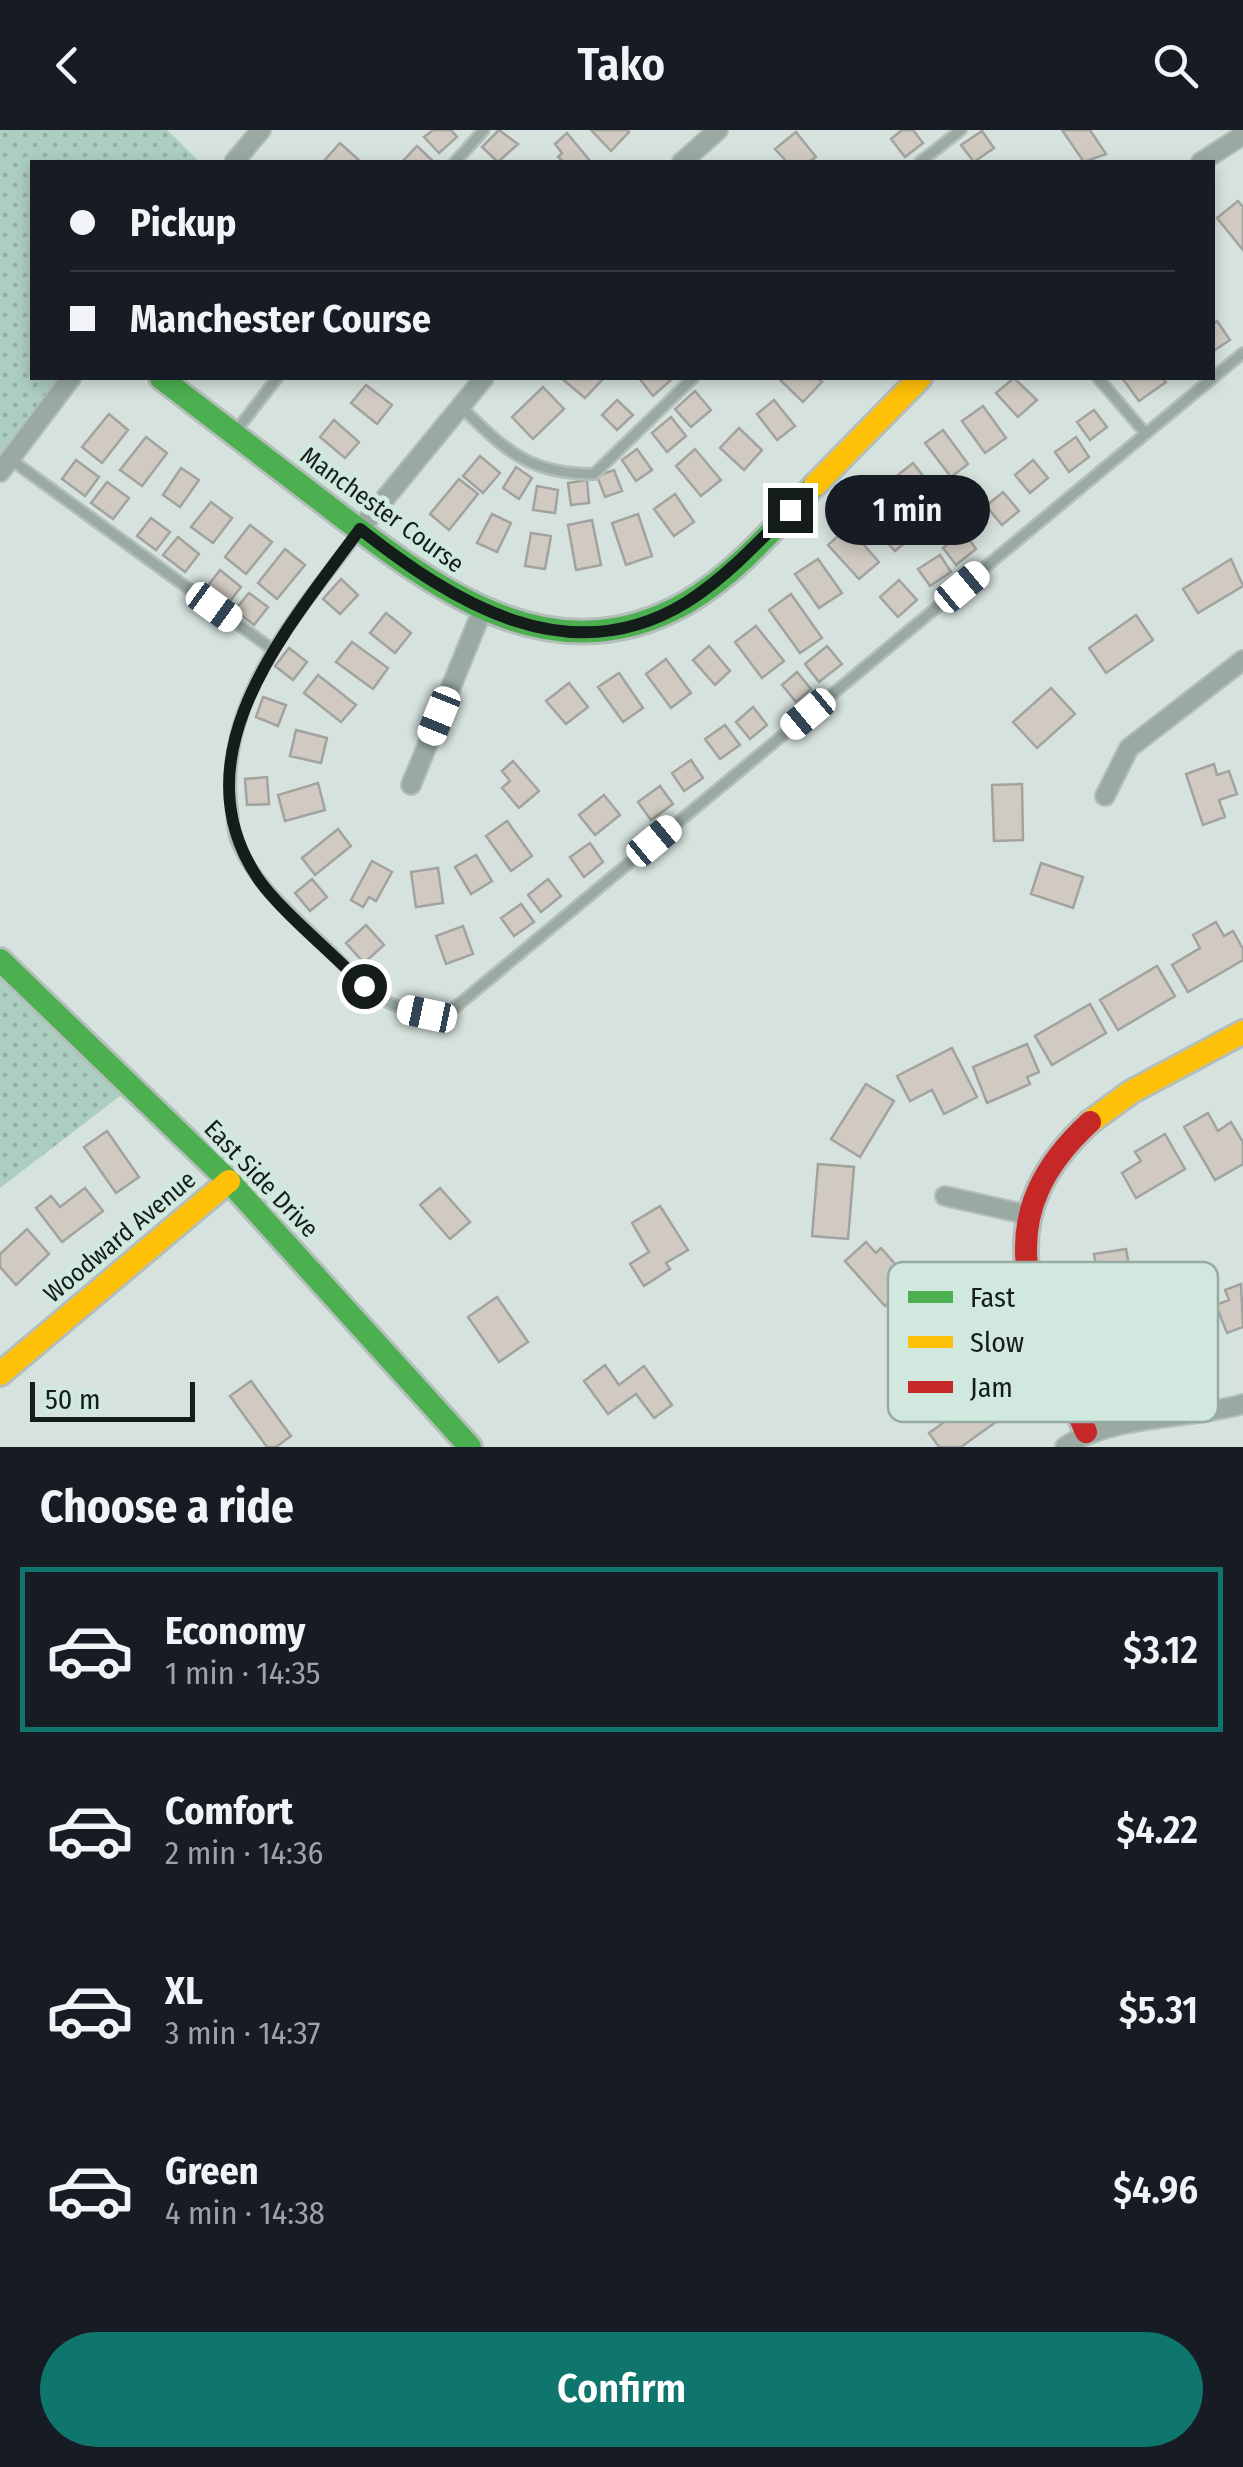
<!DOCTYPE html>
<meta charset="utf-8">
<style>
:root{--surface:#171b24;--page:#242831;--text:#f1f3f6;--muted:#9ea1a6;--line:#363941;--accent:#0f766e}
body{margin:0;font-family:"Fira Sans Condensed",sans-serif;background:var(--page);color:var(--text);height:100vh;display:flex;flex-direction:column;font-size:38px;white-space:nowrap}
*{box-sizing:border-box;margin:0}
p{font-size:32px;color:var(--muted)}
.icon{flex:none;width:55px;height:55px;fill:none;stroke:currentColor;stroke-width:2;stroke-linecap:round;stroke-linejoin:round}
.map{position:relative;height:1317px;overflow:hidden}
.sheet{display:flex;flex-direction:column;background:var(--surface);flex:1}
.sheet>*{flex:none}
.guide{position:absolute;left:30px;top:30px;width:1185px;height:220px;border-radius:0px;box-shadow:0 5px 15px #0003;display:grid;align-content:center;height:220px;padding:0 40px;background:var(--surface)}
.scale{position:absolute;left:30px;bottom:25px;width:165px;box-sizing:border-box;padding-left:10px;border:5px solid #141d19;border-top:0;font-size:28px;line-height:35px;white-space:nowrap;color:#141d19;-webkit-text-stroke:8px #d0e8de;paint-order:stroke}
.end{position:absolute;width:45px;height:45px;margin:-22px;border:12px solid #141d19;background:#fff;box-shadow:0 0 0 5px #fff}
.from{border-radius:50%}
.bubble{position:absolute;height:70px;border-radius:35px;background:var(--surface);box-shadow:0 5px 15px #0003;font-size:32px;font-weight:600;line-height:70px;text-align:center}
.car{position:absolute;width:30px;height:60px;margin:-30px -15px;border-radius:12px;box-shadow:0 0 8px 2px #0007;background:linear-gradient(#fff 24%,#345 0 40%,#fff 0 76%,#345 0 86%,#fff 0)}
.guide b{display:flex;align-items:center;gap:35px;height:95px;font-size:38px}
.guide b+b{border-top:2px solid var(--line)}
.guide i{width:25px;height:25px;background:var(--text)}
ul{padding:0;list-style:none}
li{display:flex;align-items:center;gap:30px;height:165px;margin:0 20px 15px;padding:0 20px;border:5px solid transparent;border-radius:0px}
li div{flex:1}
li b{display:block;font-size:38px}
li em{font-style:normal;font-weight:600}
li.active{border-color:var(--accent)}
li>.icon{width:90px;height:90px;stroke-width:1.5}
h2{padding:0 40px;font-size:45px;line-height:120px}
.button{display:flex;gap:20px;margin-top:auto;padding:20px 40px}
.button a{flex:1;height:115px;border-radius:60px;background:var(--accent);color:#fff;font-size:40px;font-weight:600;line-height:115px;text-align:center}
header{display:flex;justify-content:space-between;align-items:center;height:130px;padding:0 40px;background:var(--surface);font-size:45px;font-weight:600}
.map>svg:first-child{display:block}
.park{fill:url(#park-dots)}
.building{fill:#d0cac2;stroke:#a2a39f;stroke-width:2.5}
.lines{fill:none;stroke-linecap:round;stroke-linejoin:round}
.lane-casing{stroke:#b4beba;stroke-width:14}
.street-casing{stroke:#b4beba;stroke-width:22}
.fast-casing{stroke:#b4beba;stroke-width:28}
.slow-casing{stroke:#b4beba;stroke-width:28}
.jam-casing{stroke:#b4beba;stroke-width:28}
.lane{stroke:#9aaaa3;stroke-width:9}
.street{stroke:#9aaaa3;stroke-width:18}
.fast{stroke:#4caf50;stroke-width:22}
.slow{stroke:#ffc107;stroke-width:22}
.jam{stroke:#c62828;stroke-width:22}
.route{stroke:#141d19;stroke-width:12}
.labels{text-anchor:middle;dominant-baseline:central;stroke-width:10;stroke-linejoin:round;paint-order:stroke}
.street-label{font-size:25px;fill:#141d19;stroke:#d0e8de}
.key{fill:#d0e8de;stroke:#98aba3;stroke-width:2.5}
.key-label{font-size:28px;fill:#141d19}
</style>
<header><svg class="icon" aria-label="back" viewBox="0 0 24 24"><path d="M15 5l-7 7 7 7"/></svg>Tako<svg class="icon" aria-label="search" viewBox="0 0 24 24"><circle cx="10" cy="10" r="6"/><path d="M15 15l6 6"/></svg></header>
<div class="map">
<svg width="1243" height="1317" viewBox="0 0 1243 1317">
<defs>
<pattern id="park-dots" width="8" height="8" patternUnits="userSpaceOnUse" patternTransform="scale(2.5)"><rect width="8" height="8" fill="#accec0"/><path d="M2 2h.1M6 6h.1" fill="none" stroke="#93b0a4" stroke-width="1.8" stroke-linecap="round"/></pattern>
</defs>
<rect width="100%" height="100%" fill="#d6e2dd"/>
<path class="park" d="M0,0H167L200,32H32V248H64L0,333Z
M0,840L124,963L0,1058Z"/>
<path class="building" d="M433,0H451L457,7L439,23L424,7Z
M499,0L518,14L498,32L482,17Z
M591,0H627L629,2L611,21Z
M902,0H913L923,13L905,27L891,9Z
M1062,0H1090L1106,24L1084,32Z
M982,1L994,18L974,32L961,15Z
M796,2L816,27L809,32H787L775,19Z
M567,3L591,32H564L558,27L562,23L555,14Z
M340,13L361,32H323Z
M417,16L433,31L432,32H402Z
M1238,71L1243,77V120L1217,88Z
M1217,191L1230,210L1212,222V195Z
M561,248H599L602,250L585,268Z
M639,248H671L672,249L653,266Z
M817,248L822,252L803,272L779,249Z
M1014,248L1037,270L1018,287L996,263Z
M1122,248H1162L1166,252L1139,271Z
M366,255L392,275L377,294L351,273Z
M543,257L564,279L533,309L512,287Z
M695,261L711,280L691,297L675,279Z
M617,270L633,285L617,300L602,285Z
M774,270L795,296L777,310L757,284Z
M983,276L1006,308L985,323L962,291Z
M1094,280L1107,297L1090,310L1077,292Z
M109,284L128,300L102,333L82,317Z
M671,287L686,306L667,322L652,303Z
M334,290L359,312L345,328L320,307Z
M739,298L762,320L744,340L720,318Z
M943,300L968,334L951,347L925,313Z
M146,307L167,323L142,356L120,340Z
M1076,307L1089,327L1069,342L1055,322Z
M637,319L652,340L636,351L622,330Z
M695,319L721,350L701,366L676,336Z
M480,326L500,343L483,363L463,346Z
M76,330L99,347L85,366L62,349Z
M1033,330L1048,348L1030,363L1015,345Z
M913,333L939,366L919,382L893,349Z
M516,337L532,348L519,369L503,358Z
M181,338L199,350L180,377L163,365Z
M614,340L622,361L605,367L597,346Z
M459,349L478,364L449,400L430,384Z
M587,350L589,373L571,375L568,353Z
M107,352L129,368L113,389L91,373Z
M537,356L558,360L555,383L533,380Z
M1003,362L1019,381L1002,395L986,376Z
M675,364L694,392L674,406L654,379Z
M211,372L232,388L213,413L191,397Z
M886,373L914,405L895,421L867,390Z
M492,384L511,393L497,422L477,413Z
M638,384L652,426L626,435L612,393Z
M151,388L170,402L156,420L137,406Z
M592,390L601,435L576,440L568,395Z
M250,395L272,412L246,444L225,427Z
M848,397L879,432L859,449L828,415Z
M964,402L976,419L956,435L943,418Z
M531,403L551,406L545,439L525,436Z
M178,407L199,424L185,442L163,425Z
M285,419L305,435L277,469L258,453Z
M940,425L951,442L930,456L918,439Z
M818,429L842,463L819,478L795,444Z
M1231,429L1243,456L1198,483L1183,459Z
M220,440L241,457L227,475L206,458Z
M341,449L358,465L340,484L323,469Z
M899,450L917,470L898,487L880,467Z
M249,463L268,477L254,495L235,480Z
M791,464L822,508L800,523L769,480Z
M386,483L411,503L395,523L370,503Z
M1136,485L1153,510L1106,543L1089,518Z
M756,496L784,531L762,548L735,512Z
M352,512L388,538L373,559L336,532Z
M709,516L730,541L715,555L693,530Z
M827,516L842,534L819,552L805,534Z
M289,518L307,532L293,550L275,536Z
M666,529L691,563L671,578L646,544Z
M797,542L811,559L796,572L782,555Z
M619,543L643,578L623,592L598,557Z
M318,545L356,575L341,592L304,563Z
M569,553L588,577L566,594L546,571Z
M1051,558L1075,584L1037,618L1013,592Z
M263,567L286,575L278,596L256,587Z
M753,577L767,595L750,609L736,592Z
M725,595L740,615L720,629L705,609Z
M296,600L327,608L321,633L290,626Z
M691,630L703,648L684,661L672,643Z
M513,631L539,661L519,678L502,658L510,651L502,641Z
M1214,634L1217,645L1229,641L1237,664L1219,670L1225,687L1203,695L1186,644Z
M267,647L269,674L247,675L245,649Z
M318,653L325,680L285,691L278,665Z
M1022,654L1023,710L994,711L992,655Z
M660,656L673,674L651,690L638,672Z
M604,665L620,685L595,705L579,685Z
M507,691L532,726L511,741L486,706Z
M338,699L351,716L315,745L302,728Z
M590,713L603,732L584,747L570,727Z
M476,725L492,751L471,764L455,737Z
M372,731L392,742L376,771L369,767L363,777L351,770Z
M1041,733L1083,747L1073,778L1031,764Z
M438,738L443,773L416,777L411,742Z
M312,749L327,767L310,781L295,763Z
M548,749L561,766L541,782L528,765Z
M521,774L534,792L514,806L501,788Z
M1216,792L1224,806L1233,801L1243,819V830L1188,862L1172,835L1200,818L1193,805Z
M366,795L384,815L364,833L346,813Z
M463,796L473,824L446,834L436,806Z
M1157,836L1175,866L1118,900L1100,870Z
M1090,874L1106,903L1052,935L1035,906Z
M1027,914L1039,942L1027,947L1030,954L987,973L973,937Z
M952,918L977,967L944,984L932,960L910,971L897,946Z
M866,954L894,971L860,1027L831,1009Z
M1208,983L1218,1001L1231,992L1243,1012V1034L1215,1050L1184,997Z
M107,1001L139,1047L116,1063L84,1017Z
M1165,1004L1185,1039L1136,1068L1122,1043L1141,1031L1135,1022Z
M818,1034L854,1037L848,1109L812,1106Z
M85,1058L103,1081L62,1112L36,1078L51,1066L60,1077Z
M440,1058L470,1092L450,1109L420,1075Z
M660,1076L688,1120L666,1133L670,1139L644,1156L630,1134L649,1122L632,1093Z
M27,1099L49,1124L16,1155L0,1137V1124Z
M866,1112L876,1123L881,1118L911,1152L885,1176L845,1131Z
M1126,1119L1133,1158L1101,1163L1094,1124Z
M1241,1154L1243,1197L1227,1203L1216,1175L1229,1170L1225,1160Z
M497,1167L528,1212L499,1232L468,1187Z
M605,1235L619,1255L644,1236L672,1275L654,1288L636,1264L608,1284L584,1251Z
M251,1251L291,1306L276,1317H267L230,1266Z
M990,1259L1007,1284L961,1317H939L929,1303Z"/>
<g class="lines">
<defs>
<path id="lane" d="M455,32L484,0
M920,32L961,0
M1098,248L1146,304
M460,276C506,320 527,344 594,344L693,248
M236,301L277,248
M10,329L272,519
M359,402C300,481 221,566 231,672C233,684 232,699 236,710C254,755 296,787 330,821C370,861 391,890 452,880L1243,223"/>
<path id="street" d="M234,32L261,0
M682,32L718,0
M1201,32L1243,5
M0,342L71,248
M360,399L484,248
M411,655L482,481
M1105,666L1129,618L1243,530
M945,1066L1025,1084
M1065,1317C1109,1285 1189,1290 1243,1274"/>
<path id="fast" d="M161,248C215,290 270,331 324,373C430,454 548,551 686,473C736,444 776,396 815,355
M0,830L229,1051L470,1317"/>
<path id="slow" d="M815,355L920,248
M1090,992L1131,962L1243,902
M0,1244L229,1051"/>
<path id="jam" d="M1086,1302C1037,1185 978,1095 1090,992"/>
</defs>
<use href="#lane" class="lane-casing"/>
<use href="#street" class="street-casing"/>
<use href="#fast" class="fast-casing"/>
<use href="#slow" class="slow-casing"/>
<use href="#jam" class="jam-casing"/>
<use href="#lane" class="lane"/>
<use href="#street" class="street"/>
<use href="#fast" class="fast"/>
<use href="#slow" class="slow"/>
<use href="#jam" class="jam"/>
</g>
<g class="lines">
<path class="route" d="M364,856C334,824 280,781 257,747C176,623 289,496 360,399C454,473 569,545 687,472C726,447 758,413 790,380"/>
</g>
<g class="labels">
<g class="street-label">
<text transform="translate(382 380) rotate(36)">Manchester Course</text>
<text transform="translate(261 1049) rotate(46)">East Side Drive</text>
<text transform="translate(120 1107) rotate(-40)">Woodward Avenue</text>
</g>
</g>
<rect x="888" y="1132" width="330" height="160" rx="15" class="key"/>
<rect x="908" y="1161" width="45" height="12" fill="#4caf50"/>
<rect x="908" y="1206" width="45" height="12" fill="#ffc107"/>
<rect x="908" y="1251" width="45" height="12" fill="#c62828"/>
<g class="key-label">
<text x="970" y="1177">Fast</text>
<text x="970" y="1222">Slow</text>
<text x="970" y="1267">Jam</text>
</g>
</svg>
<div class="scale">50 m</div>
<i class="end from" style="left:364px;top:856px"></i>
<i class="end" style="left:790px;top:380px"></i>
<div class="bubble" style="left:825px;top:345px;width:165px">1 min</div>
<i class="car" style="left:962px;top:457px;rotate:50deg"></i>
<i class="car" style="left:214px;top:477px;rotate:126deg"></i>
<i class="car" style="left:808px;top:584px;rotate:230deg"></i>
<i class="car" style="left:439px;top:586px;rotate:202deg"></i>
<i class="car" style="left:654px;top:711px;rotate:50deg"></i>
<i class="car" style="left:427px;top:884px;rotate:282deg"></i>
<div class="guide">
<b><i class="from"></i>Pickup</b>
<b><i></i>Manchester Course</b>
</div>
</div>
<section class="sheet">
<h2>Choose a ride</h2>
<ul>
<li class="active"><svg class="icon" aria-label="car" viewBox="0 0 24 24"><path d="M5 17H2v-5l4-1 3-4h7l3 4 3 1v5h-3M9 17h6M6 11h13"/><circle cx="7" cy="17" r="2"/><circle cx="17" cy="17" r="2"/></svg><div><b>Economy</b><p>1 min · 14:35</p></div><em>$3.12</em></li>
<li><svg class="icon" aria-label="car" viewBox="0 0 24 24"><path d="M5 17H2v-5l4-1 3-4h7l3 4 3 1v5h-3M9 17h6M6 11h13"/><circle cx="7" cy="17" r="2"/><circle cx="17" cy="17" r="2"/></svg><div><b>Comfort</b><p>2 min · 14:36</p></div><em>$4.22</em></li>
<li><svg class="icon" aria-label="car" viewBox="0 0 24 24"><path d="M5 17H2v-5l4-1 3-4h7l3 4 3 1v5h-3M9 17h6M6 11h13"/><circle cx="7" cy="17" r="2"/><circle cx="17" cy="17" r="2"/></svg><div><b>XL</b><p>3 min · 14:37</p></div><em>$5.31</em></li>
<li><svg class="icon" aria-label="car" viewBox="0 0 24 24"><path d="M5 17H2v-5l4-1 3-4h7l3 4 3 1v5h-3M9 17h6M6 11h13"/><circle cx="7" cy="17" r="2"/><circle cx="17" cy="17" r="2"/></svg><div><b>Green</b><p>4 min · 14:38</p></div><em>$4.96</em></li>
</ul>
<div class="button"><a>Confirm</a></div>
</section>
